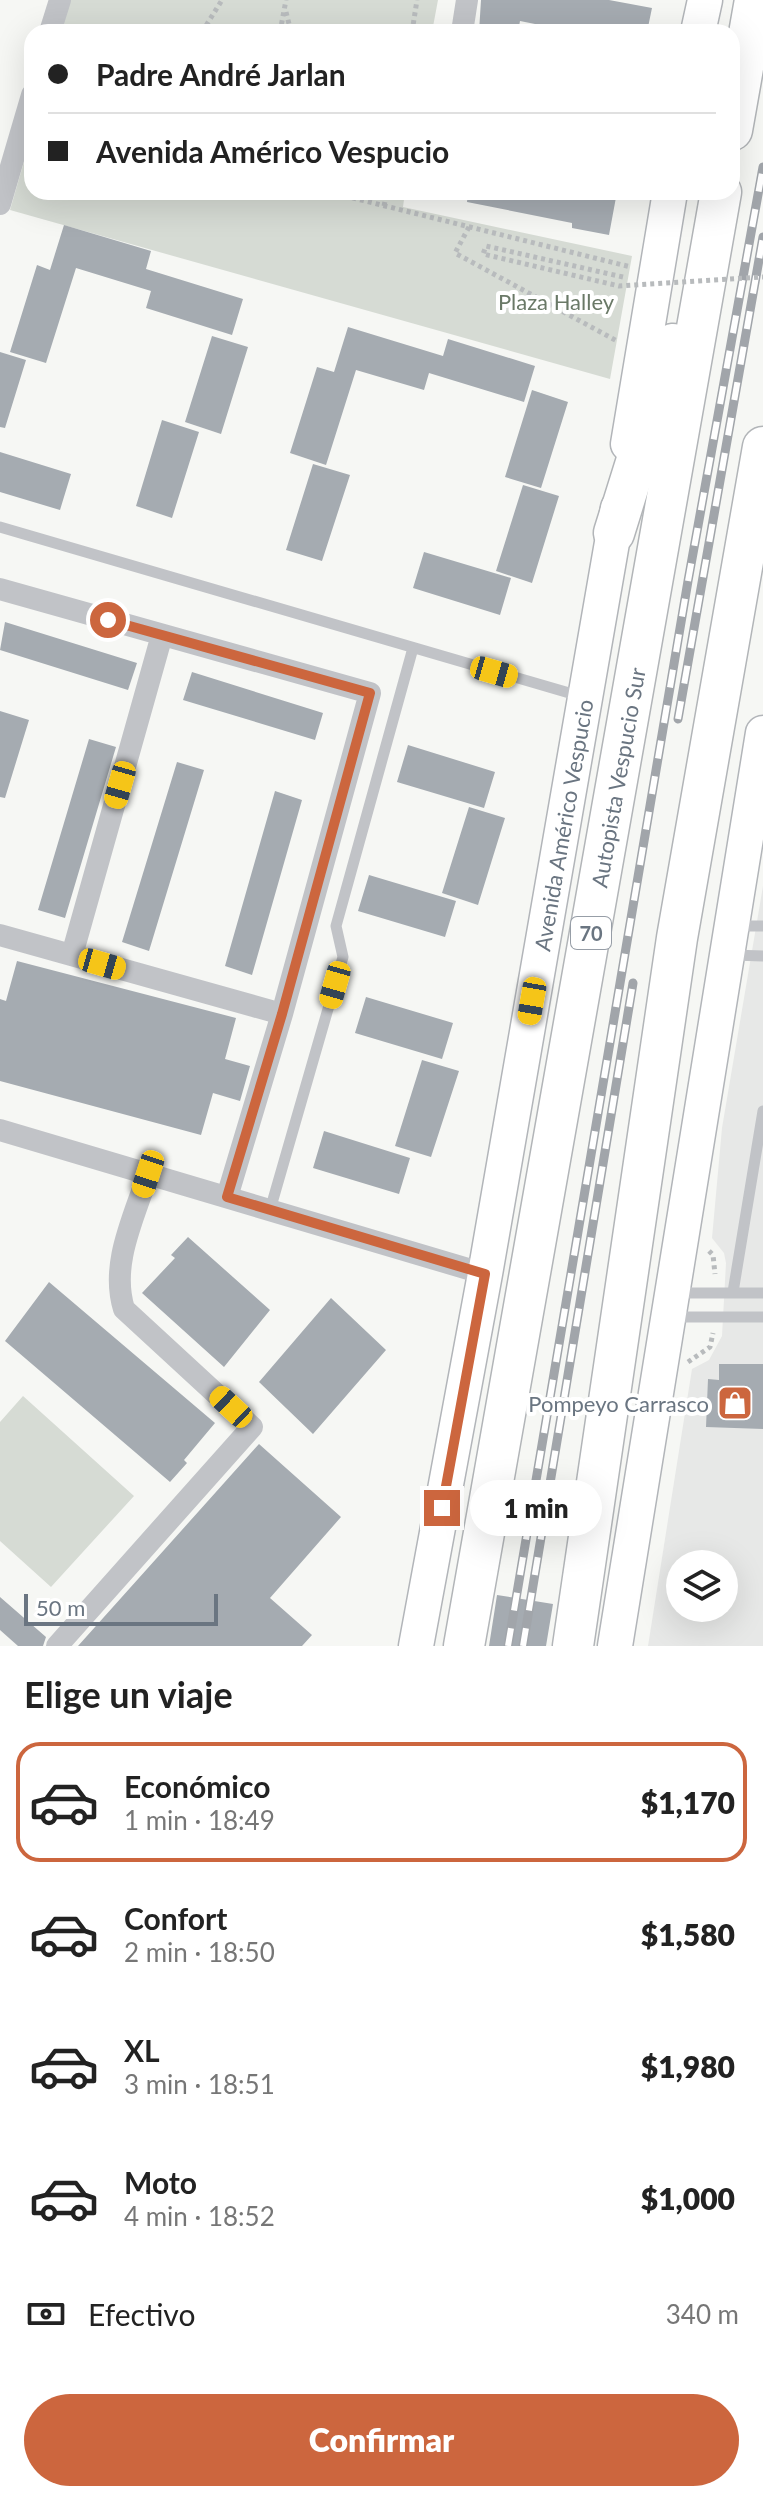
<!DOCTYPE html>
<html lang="es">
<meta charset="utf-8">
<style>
:root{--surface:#fff;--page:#f2f2f2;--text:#222;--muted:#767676;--line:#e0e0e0;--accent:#cc663e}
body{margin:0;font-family:Lato,sans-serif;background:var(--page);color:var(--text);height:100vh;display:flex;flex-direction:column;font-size:30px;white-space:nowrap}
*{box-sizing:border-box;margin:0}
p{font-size:26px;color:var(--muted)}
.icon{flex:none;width:44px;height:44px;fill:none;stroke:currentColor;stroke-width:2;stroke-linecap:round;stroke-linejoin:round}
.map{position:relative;height:1646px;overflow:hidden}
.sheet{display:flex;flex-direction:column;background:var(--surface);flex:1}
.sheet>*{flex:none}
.guide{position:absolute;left:24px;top:24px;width:716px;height:176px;border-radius:24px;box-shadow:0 8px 32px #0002;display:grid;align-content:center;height:176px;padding:0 24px;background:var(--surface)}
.fabs{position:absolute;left:666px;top:1550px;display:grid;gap:16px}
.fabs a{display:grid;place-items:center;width:72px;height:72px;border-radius:50%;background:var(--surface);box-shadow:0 8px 32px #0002;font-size:40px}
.scale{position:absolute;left:24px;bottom:20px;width:194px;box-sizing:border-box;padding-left:8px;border:4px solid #6a7581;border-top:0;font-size:22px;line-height:28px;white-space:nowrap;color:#6a7581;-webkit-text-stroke:6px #fff;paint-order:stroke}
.end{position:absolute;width:36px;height:36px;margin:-18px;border:10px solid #cc663e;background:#fff;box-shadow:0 0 0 4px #fff}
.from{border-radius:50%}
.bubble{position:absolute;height:56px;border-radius:28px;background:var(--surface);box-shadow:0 8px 32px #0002;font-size:26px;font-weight:800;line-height:56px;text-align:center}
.car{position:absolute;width:24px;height:48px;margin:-24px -12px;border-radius:10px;box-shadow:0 0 6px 2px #0007;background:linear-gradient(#f5c518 24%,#345 0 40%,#f5c518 0 76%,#345 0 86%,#f5c518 0)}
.guide b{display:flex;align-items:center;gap:28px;height:76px;font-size:30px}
.guide b+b{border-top:2px solid var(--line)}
.guide i{width:20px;height:20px;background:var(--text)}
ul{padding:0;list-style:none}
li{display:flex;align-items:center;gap:24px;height:120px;margin:0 16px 12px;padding:0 8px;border:4px solid transparent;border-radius:24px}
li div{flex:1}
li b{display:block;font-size:30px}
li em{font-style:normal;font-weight:800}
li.selected{border-color:var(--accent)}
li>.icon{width:72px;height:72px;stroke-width:1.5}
h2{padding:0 24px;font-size:36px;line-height:96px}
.pay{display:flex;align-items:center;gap:20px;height:88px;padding:0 24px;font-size:30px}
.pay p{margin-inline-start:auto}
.action{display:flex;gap:16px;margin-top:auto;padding:16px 24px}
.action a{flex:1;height:92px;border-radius:48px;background:var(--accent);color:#fff;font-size:32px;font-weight:800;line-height:92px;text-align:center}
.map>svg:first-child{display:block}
.built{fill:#e7e8e7;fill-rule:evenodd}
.green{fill:#d6dbd4}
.building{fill:#a5abb1}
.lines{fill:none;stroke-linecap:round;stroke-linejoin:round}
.primary-casing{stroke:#b2b5b9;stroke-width:37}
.highway-casing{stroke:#b2b5b8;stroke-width:43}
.path{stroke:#b8bbbd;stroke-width:5;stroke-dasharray:4 4;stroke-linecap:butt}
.lane{stroke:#c1c3c7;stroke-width:11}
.street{stroke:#c1c3c7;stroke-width:22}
.primary{stroke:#fff;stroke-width:34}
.highway{stroke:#fff;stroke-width:40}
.rail-casing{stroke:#a1a5aa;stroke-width:9}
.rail{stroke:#fff;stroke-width:6;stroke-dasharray:18;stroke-linecap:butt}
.path-bridge{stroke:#b8bbbd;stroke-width:5;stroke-dasharray:4 4;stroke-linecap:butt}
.route{stroke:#cc663e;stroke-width:10}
.labels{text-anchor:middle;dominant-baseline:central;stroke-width:8;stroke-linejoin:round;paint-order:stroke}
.shield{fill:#fff;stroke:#979ea7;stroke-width:2}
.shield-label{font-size:20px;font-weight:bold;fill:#6a7581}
.park-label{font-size:22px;fill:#6a7967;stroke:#fff}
.street-label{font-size:22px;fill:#6a7581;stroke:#fff}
.poi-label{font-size:22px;fill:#6a7581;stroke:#fff;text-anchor:end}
</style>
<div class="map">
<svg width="763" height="1646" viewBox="0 0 763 1646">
<rect width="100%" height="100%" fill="#f6f7f4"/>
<path class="built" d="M763,886V1646H648L692,1369L709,1360L722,1336L726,1263L724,1253L712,1238L722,1128ZM680,1564H724V1608H680Z"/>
<path class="green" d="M70,0H438L432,32H61Z
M32,134V192H405L403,207L632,256L610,379L10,210Z
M23,1396L134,1496L51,1587L0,1541V1422Z"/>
<path class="building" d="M481,0H609L652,8L647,32H575L520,21L518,32H479Z
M468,192H617L609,235L572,228V223L467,202Z
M64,225L151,251L146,269L243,299L232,335L146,308L151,291L76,268L46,363L10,352L37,265L50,270Z
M348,327L443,356L448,339L535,366L524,402L429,373L424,390L356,370L326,465L290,453L317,367L334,372Z
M212,336L248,347L221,434L185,422Z
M0,352L26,360L5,428L0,427Z
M532,390L568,402L541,488L505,477Z
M162,420L199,432L172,518L136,506Z
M0,452L71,474L60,510L0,492Z
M313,464L350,475L322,561L286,550Z
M523,485L559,496L532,583L496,571Z
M424,552L511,578L500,615L413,588Z
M5,622L137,663L128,690L0,650Z
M192,672L323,713L315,740L183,700Z
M0,711L29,720L5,798L0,797Z
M89,739L116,747L65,918L38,910Z
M408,745L495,772L484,808L397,782Z
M177,762L204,770L149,951L122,942Z
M275,791L302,800L252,975L225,966Z
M469,807L505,818L478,905L442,893Z
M369,875L456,901L445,937L358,911Z
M17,961L236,1018L225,1059L250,1066L240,1101L213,1093L201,1135L0,1081V999L6,1001Z
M366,997L453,1023L442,1059L355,1033Z
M422,1060L459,1071L431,1157L395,1146Z
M324,1131L410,1158L399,1194L313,1168Z
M188,1237L270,1310L224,1367L142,1293L175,1258L171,1255Z
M49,1282L215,1423L184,1460L187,1463L170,1482L5,1341Z
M331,1298L386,1350L313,1434L259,1382Z
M719,1364H763V1429L706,1427L708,1379L719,1380Z
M259,1444L341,1517L270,1598L312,1635L302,1646H78Z
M497,1595L553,1604L546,1646H489Z
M0,1597L46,1637L43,1646H18L0,1630Z"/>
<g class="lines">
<defs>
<g id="primary">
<path d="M698,32L705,0"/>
<path d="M628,444L670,192"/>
<path id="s1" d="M416,1646L485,1274L618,508"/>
<path d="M615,1646L763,733"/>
</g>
<g id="highway">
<path d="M732,130L755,0"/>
<path d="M614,533L673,344"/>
<path id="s2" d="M464,1646L721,192"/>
<path d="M573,1646L677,938L763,447"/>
</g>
</defs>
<use href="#primary" class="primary-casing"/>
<use href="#highway" class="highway-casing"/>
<path class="path" d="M286,12L291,32
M202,32L222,0
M280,32L286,0
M412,32L417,0
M329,192L631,267
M384,206L387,192
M469,227L455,253L617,341
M709,1251L713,1255L715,1274
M688,1362L710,1347L713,1333"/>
<path class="lane" d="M0,527L583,697
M736,926H763
M732,955L763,956
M270,1210L343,957L336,926L413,648
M733,1292L763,1111
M676,1293H763
M672,1317H763"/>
<path class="street" d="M50,32L60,0
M462,32L467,0
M0,204L32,95
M0,589L370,693L282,1014L227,1197
M0,935L282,1014
M72,955L162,635
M0,1130L485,1274
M57,1646L252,1427L124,1309C110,1264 134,1218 148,1174"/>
<use href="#primary" class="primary"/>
<use href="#highway" class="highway"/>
<defs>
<path id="rail" d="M678,719L763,237
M508,1646L688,581L763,167
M523,1646L633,983"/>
</defs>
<use href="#rail" class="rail-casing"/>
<use href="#rail" class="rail"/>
<path class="path-bridge" d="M623,277L486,246L483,254L619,286L763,277"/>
</g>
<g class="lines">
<path class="route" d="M108,620L370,693L282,1014L227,1197L485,1274L442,1508"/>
</g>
<defs>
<symbol id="shop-square" viewBox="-11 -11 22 22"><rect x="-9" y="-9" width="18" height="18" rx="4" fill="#cc663e" stroke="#fff"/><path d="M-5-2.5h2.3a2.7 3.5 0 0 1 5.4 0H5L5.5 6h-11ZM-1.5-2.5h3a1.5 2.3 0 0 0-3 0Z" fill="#fff"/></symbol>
</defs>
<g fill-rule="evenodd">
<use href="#shop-square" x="715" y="1383" width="40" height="40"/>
</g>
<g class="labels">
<rect class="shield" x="571" y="917" width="40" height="32" rx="6"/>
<g class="shield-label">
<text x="591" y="933">70</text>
</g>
<g class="park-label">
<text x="556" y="301">Plaza Halley</text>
</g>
<g class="street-label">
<text stroke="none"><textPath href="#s2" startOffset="882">Autopista Vespucio Sur</textPath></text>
<text stroke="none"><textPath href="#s1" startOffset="834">Avenida Américo Vespucio</textPath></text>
</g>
<g class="poi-label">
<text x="709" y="1403">Pompeyo Carrasco</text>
</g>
</g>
</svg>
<div class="fabs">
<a><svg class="icon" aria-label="layers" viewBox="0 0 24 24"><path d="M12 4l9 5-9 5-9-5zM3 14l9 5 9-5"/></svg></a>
</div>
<div class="scale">50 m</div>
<i class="end from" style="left:108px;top:620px"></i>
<i class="end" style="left:442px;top:1508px"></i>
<div class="bubble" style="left:470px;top:1480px;width:132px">1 min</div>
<i class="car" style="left:494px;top:672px;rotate:106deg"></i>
<i class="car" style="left:120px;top:785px;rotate:196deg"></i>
<i class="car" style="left:102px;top:964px;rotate:106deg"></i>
<i class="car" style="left:335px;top:985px;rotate:196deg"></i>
<i class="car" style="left:532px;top:1001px;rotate:190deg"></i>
<i class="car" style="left:148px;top:1174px;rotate:198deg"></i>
<i class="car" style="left:231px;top:1407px;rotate:313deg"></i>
<div class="guide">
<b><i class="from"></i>Padre André Jarlan</b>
<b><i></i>Avenida Américo Vespucio</b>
</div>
</div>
<section class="sheet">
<h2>Elige un viaje</h2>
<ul>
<li class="selected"><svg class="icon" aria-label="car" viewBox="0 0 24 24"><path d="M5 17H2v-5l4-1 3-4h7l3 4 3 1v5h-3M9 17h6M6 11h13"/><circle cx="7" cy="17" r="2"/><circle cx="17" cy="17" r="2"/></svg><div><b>Económico</b><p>1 min · 18:49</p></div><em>$1,170</em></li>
<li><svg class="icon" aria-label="car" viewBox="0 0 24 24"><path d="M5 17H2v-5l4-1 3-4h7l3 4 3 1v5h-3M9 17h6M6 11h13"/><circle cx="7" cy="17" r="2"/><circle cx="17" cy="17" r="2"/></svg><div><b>Confort</b><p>2 min · 18:50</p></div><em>$1,580</em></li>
<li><svg class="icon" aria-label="car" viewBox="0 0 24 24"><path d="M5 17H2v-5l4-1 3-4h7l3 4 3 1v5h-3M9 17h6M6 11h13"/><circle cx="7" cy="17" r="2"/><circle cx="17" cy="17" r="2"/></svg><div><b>XL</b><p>3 min · 18:51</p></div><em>$1,980</em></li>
<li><svg class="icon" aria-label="car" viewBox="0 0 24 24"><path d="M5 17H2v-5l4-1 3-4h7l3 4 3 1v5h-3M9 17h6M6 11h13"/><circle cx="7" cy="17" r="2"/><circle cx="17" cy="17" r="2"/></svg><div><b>Moto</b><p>4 min · 18:52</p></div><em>$1,000</em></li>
</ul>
<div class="pay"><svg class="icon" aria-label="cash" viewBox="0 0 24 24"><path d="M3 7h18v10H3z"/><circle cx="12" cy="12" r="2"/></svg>Efectivo<p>340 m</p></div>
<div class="action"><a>Confirmar</a></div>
</section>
